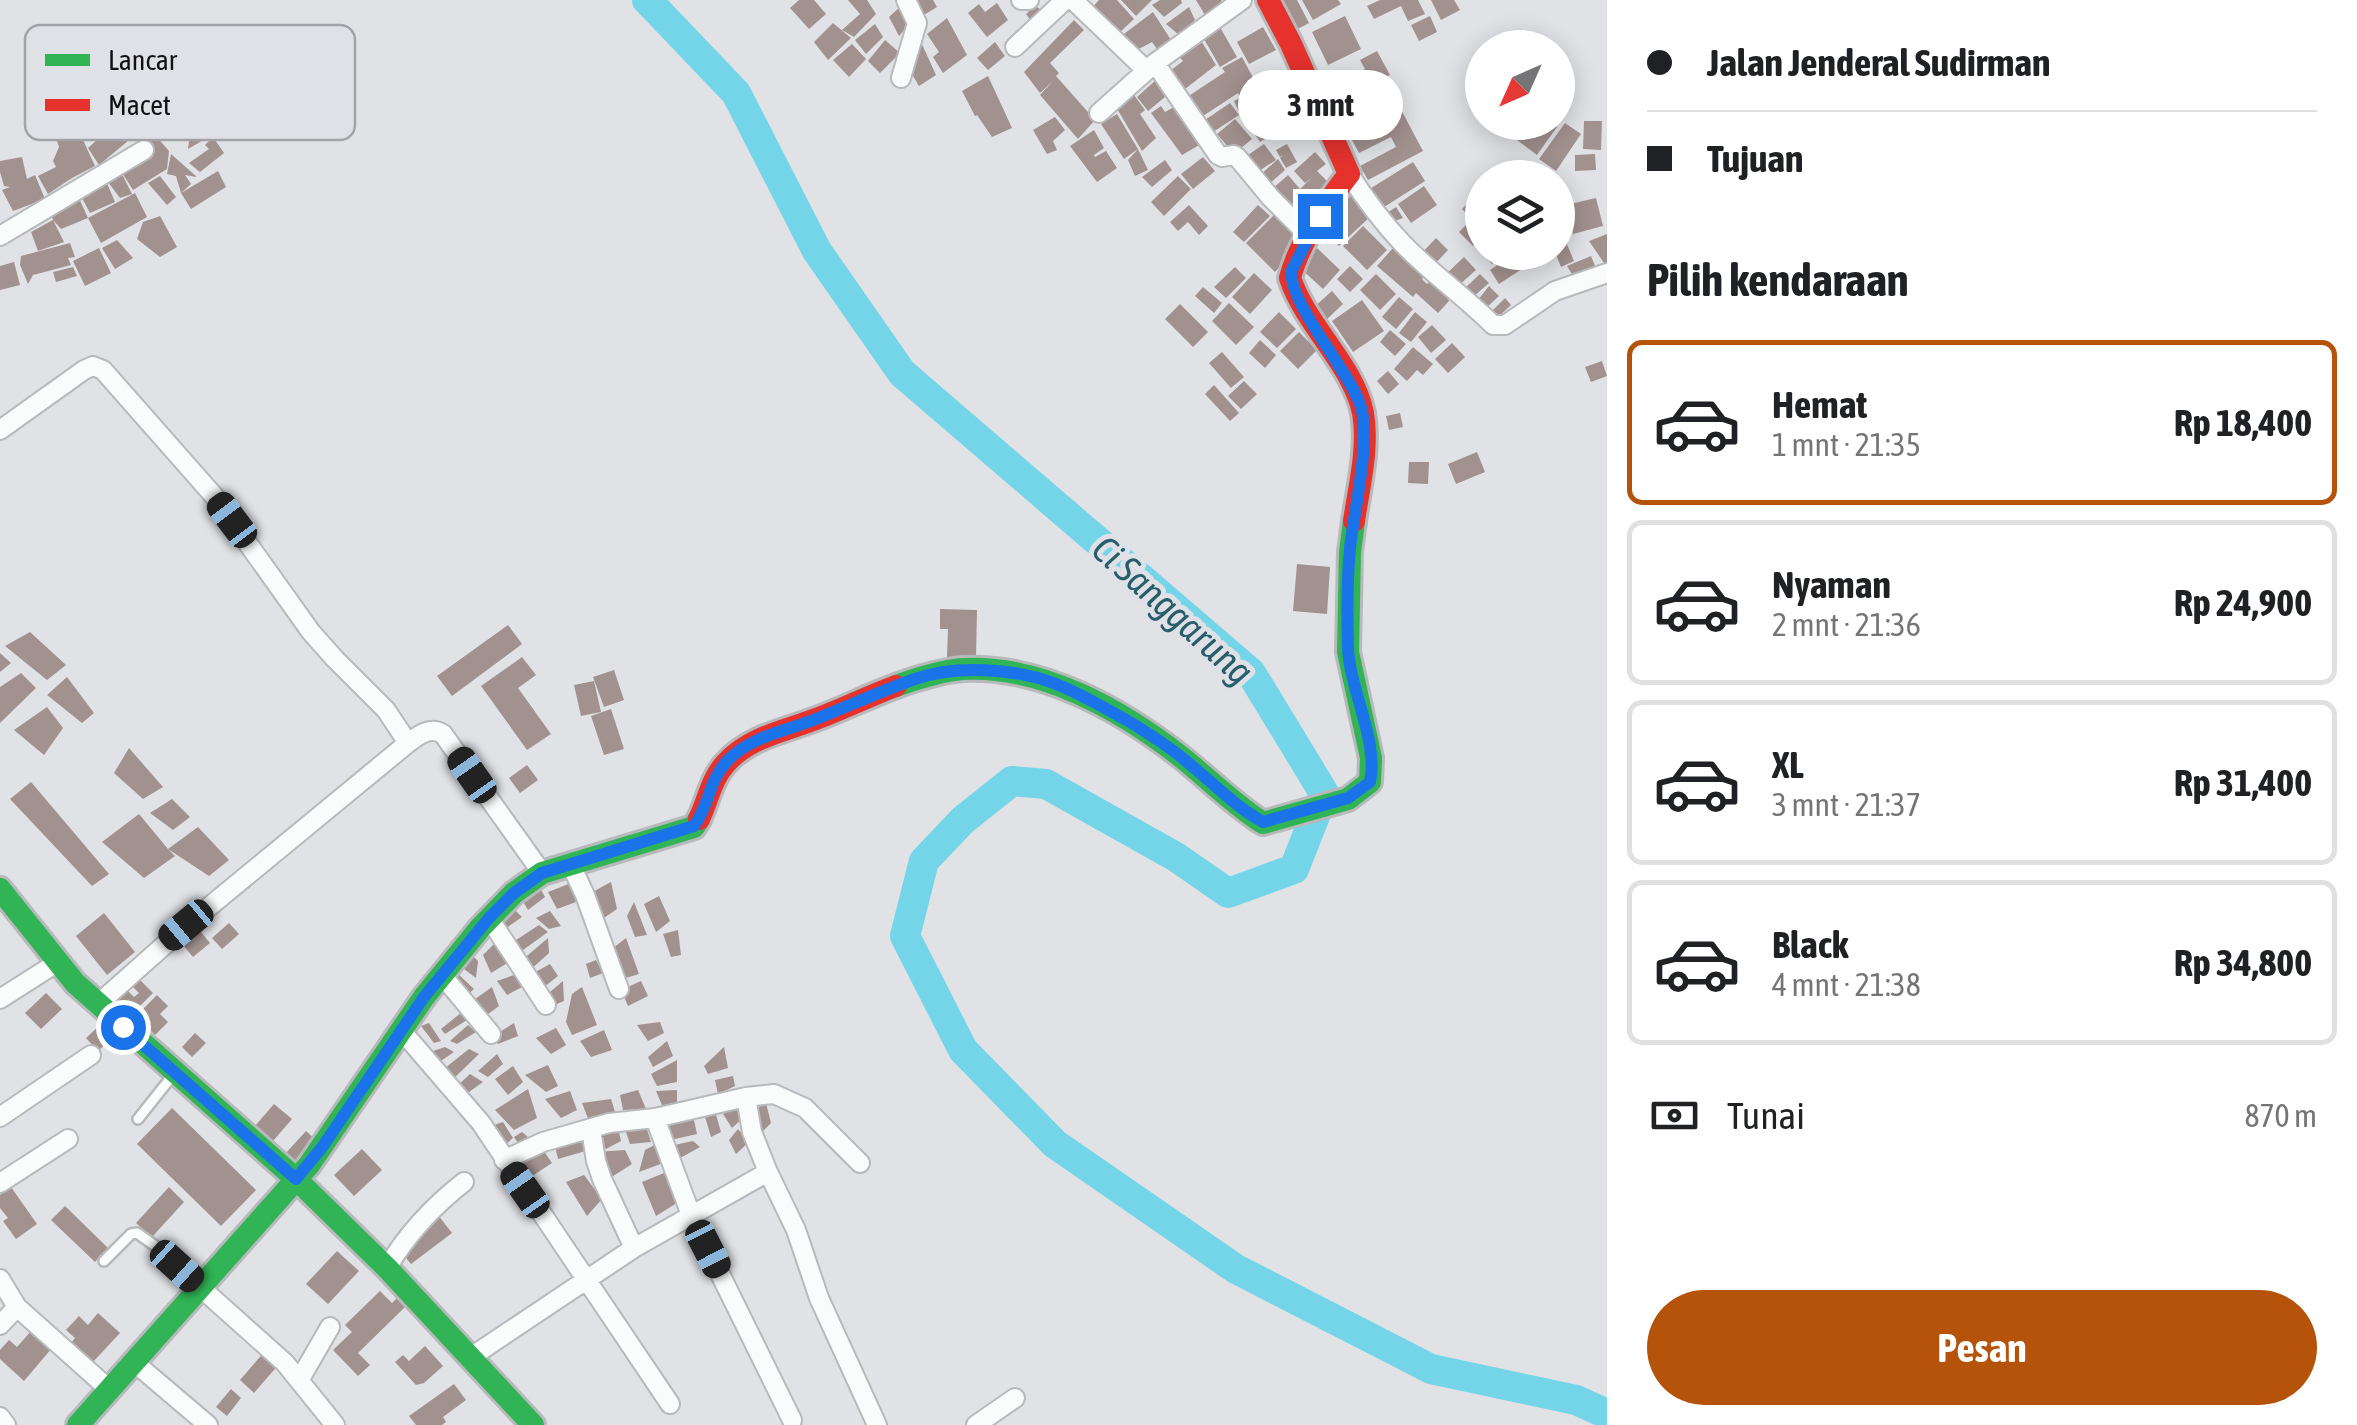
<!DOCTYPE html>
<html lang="id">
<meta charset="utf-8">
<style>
:root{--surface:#fff;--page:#f6f6f6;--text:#202124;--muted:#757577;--line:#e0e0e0;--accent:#b45309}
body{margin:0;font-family:"Asap Condensed",sans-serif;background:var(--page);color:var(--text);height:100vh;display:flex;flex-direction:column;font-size:38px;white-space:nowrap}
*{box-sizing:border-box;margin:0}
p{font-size:32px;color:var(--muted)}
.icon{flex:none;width:55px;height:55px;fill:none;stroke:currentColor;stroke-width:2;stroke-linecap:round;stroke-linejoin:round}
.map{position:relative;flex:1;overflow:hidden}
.drawer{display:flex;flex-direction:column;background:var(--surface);width:750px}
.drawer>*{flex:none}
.top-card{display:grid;align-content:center;height:220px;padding:0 40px;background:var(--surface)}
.needle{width:65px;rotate:225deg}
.fabs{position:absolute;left:1465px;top:30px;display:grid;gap:20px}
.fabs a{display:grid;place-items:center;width:110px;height:110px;border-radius:50%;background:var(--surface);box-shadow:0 5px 25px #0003;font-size:50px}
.end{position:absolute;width:45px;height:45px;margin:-22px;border:12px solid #1a73e8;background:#fff;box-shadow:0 0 0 5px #fff}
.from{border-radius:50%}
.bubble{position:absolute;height:70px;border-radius:35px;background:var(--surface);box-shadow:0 5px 25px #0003;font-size:32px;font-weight:700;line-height:70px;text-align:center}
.car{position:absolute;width:30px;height:60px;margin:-30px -15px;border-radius:12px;box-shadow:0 0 8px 2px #0007;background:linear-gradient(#222 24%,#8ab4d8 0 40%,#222 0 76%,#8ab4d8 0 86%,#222 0)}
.top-card b{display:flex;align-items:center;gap:35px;height:95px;font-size:38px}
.top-card b+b{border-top:2px solid var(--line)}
.top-card i{width:25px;height:25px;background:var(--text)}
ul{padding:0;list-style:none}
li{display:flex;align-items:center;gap:30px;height:165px;margin:0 20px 15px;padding:0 20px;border:5px solid var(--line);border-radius:15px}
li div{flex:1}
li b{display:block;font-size:38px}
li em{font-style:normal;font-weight:700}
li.current{border-color:var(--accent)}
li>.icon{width:90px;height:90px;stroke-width:1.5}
h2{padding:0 40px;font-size:45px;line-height:120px}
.pay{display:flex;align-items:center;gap:25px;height:110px;padding:0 40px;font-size:38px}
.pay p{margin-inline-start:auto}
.action{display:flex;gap:20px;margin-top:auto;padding:20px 40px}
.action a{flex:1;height:115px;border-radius:60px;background:var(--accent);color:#fff;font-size:40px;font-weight:700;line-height:115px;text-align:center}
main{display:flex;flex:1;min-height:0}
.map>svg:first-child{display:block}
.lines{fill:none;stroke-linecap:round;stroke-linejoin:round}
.river{stroke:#74d5e8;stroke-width:30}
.building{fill:#a1918f}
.lane-casing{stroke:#b8b9bb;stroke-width:14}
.street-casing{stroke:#b8b9bb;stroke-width:22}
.fast-casing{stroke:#b8b9bb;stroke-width:28}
.jam-casing{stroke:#b8b9bb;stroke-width:28}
.lane{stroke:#fafbfb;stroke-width:9}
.street{stroke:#fafbfb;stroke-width:18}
.fast{stroke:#30b455;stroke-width:22}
.jam{stroke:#e5322d;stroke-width:22}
.route{stroke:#1a73e8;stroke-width:12}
.labels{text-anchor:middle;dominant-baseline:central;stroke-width:10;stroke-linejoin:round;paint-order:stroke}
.water-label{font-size:38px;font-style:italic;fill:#275e69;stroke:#e0e1e7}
.key{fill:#e0e1e7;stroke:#a2a3a7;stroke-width:2.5}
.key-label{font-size:28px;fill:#111113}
</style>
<main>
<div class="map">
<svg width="1607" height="1425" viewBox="0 0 1607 1425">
<rect width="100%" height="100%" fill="#e1e2e6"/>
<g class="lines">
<path class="river" d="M647,0L736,93L817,251L902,373L1251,673L1324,793L1294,869L1228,893L1176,857L1046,784L1012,781L963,820L924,861L905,936L963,1050L1055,1144L1236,1269L1431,1369L1576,1400L1607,1414"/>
</g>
<path class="building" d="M799,0H814L826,14L809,29L790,8Z
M848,0H867L876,14L854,37L842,30L860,14Z
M914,0H933L937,7L922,16Z
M1051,0H1054L1033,24L1026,14L1035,6L1040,9Z
M1099,0H1117L1134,19L1117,35L1090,10Z
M1121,0H1152L1136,16Z
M1160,0H1181L1182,3L1164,17L1152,5Z
M1196,0H1221L1224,4L1206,17Z
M1278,0H1297L1309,23L1294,31Z
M1302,0H1338L1341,4L1313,20Z
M1380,0H1418L1425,14L1408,21L1401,6L1374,19L1367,6Z
M1431,0H1454L1460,10L1441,20Z
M997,3L1008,20L987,37L968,13L979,4L985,12Z
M901,6L912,21L899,36L889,17Z
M1189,7L1195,20L1179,35L1166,24Z
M1153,12L1171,40L1157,49L1152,42L1133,52L1120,37Z
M1345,16L1361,49L1328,65L1312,32Z
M1430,16L1437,32L1419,41L1411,25Z
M947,18L967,55L943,73L933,57L939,52L927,34Z
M1074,20L1084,30L1050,63L1059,73L1056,76L1095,120L1078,139L1040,95L1053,81L1040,93L1024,72Z
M1217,22L1237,57L1220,67L1200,32Z
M833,23L851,38L828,60L814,42Z
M875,24L883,37L866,54L855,40Z
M1263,27L1276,50L1249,64L1237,42Z
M1197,34L1216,65L1185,89L1170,71L1183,61L1173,50Z
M885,40L900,53L880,73L868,61Z
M921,42L936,75L919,86L909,69L916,63L912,51Z
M995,42L1005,56L988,70L977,58Z
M852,44L866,59L849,77L833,60Z
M1377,51L1390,75L1361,91L1353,76L1365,69L1360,60Z
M1242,57L1257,85L1239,95L1238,93L1197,120L1184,99L1225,72L1222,68Z
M1297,69L1307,90L1287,100L1276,79Z
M1344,72L1352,88L1329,99L1321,83Z
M1558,75L1572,87L1558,107Z
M988,76L1012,128L992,137L977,115L975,116L962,91Z
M1156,80L1165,97L1148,111L1137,97Z
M1385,83L1391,95L1371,106L1365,95Z
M1258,89L1266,106L1242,118L1234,101Z
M129,93L145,124L132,133L134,136L99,165L88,148L118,121L108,109Z
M1134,95L1145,110L1140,114L1156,138L1142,151L1116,107Z
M1306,98L1313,114L1293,124L1285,106Z
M1397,102L1423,151L1368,180L1360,166L1396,147L1391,137L1359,153L1346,129Z
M1230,103L1239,115L1207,136L1199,124Z
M1342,105L1351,120L1340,127L1331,111Z
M1161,106L1165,112L1176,106L1201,144L1182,155L1151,113Z
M1267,112L1279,130L1260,142L1248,124Z
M1117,114L1138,149L1148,170L1135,176L1128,160L1138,149L1124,159L1101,124Z
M1055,117L1065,130L1053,141L1057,150L1047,154L1033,130Z
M1315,117L1322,131L1304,140L1297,126Z
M207,119L212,135L188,149L191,126Z
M1235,119L1252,139L1234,154L1217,134Z
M1584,121H1602L1601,150L1583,149Z
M1524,122H1551L1557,127L1537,155L1513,137Z
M1565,123L1581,134L1556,171L1539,159Z
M1094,130L1104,148L1094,155L1095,157L1106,151L1117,168L1097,182L1070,146Z
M155,135L169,151L167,169L133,190L119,168L132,194L120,198L105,178Z
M213,137L224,153L200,172L189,163L209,149L205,145Z
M83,140L95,166L72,178L48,194L38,176L56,167L53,161L59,147L57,141Z
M1264,144L1276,160L1256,173L1245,157Z
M1287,144L1297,162L1286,168L1280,158L1283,155L1280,157L1276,150Z
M1315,152L1326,164L1317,171L1330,184L1312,201L1306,195L1287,212L1269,192L1288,175L1300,189L1313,176L1305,183L1294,171Z
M171,154L197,177L185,175L191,184L181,193L176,176L167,174Z
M1595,154L1596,170L1575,171V155Z
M22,157L27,179L35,175L45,199L13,211L2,190L10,187L4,186L0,172V161Z
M1203,157L1215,171L1193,189L1181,174Z
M1278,159L1285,170L1268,185L1259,176Z
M1165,160L1172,170L1152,187L1142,177Z
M1413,162L1425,181L1381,209L1368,190Z
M1531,164L1541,174L1538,178H1518Z
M218,171L226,187L191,209L181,193Z
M160,176L176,197L167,205L148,183Z
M1178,176L1191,189L1164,216L1151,202Z
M106,181L115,202L90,213L81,196Z
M1424,186L1437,205L1411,223L1398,204Z
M1558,186L1570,200L1558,211Z
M135,193L147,217L101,243L88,218L61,229L53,220L50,210L78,196L88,218Z
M1353,194L1372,215L1339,246L1319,224Z
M1477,194L1482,200V204L1470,217L1462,209Z
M1596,198L1603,226L1573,234L1566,205Z
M1302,204L1314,218L1304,226L1293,212Z
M1189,205L1208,226L1199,235L1188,222L1178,231L1170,222Z
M1258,205L1270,216L1244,242L1233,232Z
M1396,207L1403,218L1392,222L1387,213Z
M1482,209V236L1473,246L1459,232Z
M1274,215L1302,244L1275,272L1246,243Z
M160,216L177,247L160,257L137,239L143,222Z
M1558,217L1568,234L1558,241Z
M53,220L64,242L38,251L31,232Z
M1363,226L1387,250L1367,270L1343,246Z
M1607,234V263H1604L1589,241Z
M1436,238L1448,250L1432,267L1420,255Z
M117,240L133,258L115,269L102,248Z
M1482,240V252H1505L1492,264L1475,246Z
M1566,242L1574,261L1561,267L1555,252H1558V246Z
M70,243L75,257L68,258L71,265L33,275L28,284L20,265L21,256Z
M99,248L111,273L85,286L73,261Z
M1317,248L1340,270L1323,289L1299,267Z
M1393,248L1402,257L1407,253L1427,272L1422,279L1427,284L1436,275L1451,288L1446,295L1449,301L1438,313L1416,293L1413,297L1377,266Z
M1516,253L1525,267L1499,284L1490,270Z
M1591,256L1595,266L1573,276L1567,266Z
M1464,257L1476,270L1457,287L1444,276Z
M14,262L20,285L0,290V266Z
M1350,266L1363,279L1350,292L1337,279Z
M73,267L77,276L56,282L53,272Z
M1235,267L1246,278L1226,298L1214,287Z
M1254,273L1272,290L1250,314L1232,297Z
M1376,274L1396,294L1380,310L1360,290Z
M1480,274L1489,283L1472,298L1464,289Z
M1489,286L1499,296L1486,308L1478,300Z
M1203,287L1222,303L1214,313L1195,296Z
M1332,291L1343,304L1325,321L1313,308Z
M1399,297L1413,309L1396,329L1382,317Z
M1505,298L1511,305L1494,321L1488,315Z
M1362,300L1384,331L1353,352L1332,321Z
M1229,303L1254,327L1236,345L1212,321Z
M1180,304L1208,332L1193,347L1165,319Z
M1279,312L1296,329L1277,348L1260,332Z
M1415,312L1427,322L1411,342L1399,333Z
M1432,325L1446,340L1431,353L1418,337Z
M1390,330L1406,344L1395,356L1380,342Z
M1299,332L1317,350L1298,369L1280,351Z
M1260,340L1276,355L1265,368L1249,353Z
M1452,343L1465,357L1448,373L1435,359Z
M1413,347L1433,364L1423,375L1417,370L1407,381L1394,369Z
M1222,352L1244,377L1231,388L1209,363Z
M1602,361L1607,376L1591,382L1585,367Z
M1388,371L1399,384L1388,394L1377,381Z
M1244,381L1257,394L1241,409L1228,396Z
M1214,385L1239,413L1230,421L1205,394Z
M1400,413L1403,427L1389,430L1386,416Z
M1477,452L1485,472L1456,484L1448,464Z
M1409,462H1429L1428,484L1408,483Z
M1297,564L1330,567L1327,614L1293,611Z
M940,609L977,610L976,658L947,657L948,629H940Z
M508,625L522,644L452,696L437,676Z
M30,632L66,665L47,680L5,646Z
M0,653L11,663L0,672Z
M522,657L536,675L518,688L551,734L527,750L481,686Z
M614,670L624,700L604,707L593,677Z
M21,673L36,688L0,723V687Z
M67,677L94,713L82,723L47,695Z
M594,681L601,712L581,716L574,685Z
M47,707L63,728L44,755L14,730Z
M611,709L624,749L604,755L591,716Z
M129,748L163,787L143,799L114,773Z
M527,765L538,780L520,793L509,778Z
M31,782L109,874L92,886L10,799Z
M172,799L190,817L173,830L150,813Z
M139,814L168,849L198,827L229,860L209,876L168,849L175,856L144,878L102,842Z
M611,882L617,909L601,920L587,895Z
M571,883L576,902L557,909L548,892Z
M539,886L545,897L528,910L521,898Z
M659,896L670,921L656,932L644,904Z
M634,902L647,935L635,937L627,916Z
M512,907L522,917L502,931L497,920Z
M550,911L561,926L549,929L536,918Z
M104,913L135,952L107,975L76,936Z
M229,923L239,934L222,949L212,938Z
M539,925L548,932L516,955L510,944Z
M196,926L210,943L193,957L179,940Z
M678,930L681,955L671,957L663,934Z
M548,938L549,953L529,971L521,961Z
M626,938L639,974L619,980L608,952Z
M498,940L509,962L491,973L483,955Z
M471,954L478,961L476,978L460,966Z
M596,960L603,973L590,978L586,964Z
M550,964L558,976L539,991L530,975Z
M455,971L474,989L464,998L450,979Z
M514,975L522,987L507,995L497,981Z
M136,976L153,993L132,1014L113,996L123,986L134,997L139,993L129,983Z
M563,981L564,1001L552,1006L544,997Z
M641,981L648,996L628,1006L621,990Z
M492,987L499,1006L484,1017L471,1002Z
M582,987L597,1025L572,1035L566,1022L572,994Z
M46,993L62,1009L41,1029L25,1013Z
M157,995L168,1006L160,1014L168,1022L155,1035L136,1016Z
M462,1012L467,1020L445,1034L441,1029Z
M660,1022L664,1033L648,1041L637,1025Z
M429,1023L441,1041L434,1043L421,1026Z
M514,1023L518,1036L498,1044L492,1037Z
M100,1025L112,1038L98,1051L86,1038Z
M468,1025L476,1032L457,1044L450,1041Z
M556,1028L566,1045L551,1054L536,1038Z
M604,1030L612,1050L591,1057L580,1041Z
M195,1033L206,1043L192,1057L182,1047Z
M667,1041L673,1056L653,1067L648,1057Z
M445,1047L454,1052L435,1065L424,1054Z
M724,1047L728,1068L708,1074L704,1066Z
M469,1049L479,1054L450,1082L440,1072Z
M497,1054L503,1064L488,1077L478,1071Z
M677,1060V1082L657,1086L651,1074Z
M548,1065L558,1086L546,1092L525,1075Z
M513,1066L523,1082L508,1095L495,1079Z
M470,1074L483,1082L462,1097L454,1089Z
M733,1076L735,1086L718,1094L715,1080Z
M528,1089L537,1118L514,1130L495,1110Z
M638,1090L646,1109L623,1110L620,1095Z
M677,1090V1104L664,1110L656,1091Z
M570,1091L577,1110L561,1118L545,1099Z
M611,1099L616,1115L591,1126L582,1103Z
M766,1103L771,1123L758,1136L750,1113Z
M274,1104L292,1119L273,1141L255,1126Z
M172,1108L256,1190L221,1226L137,1144Z
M714,1108L721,1132L711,1137L703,1110Z
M735,1108L744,1117L732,1128L723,1114Z
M692,1111L697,1134L666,1141L661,1122Z
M503,1122L513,1138L503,1147L488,1127Z
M617,1123L621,1141L606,1149L597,1136Z
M645,1123L651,1142L630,1144L624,1126Z
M738,1129L749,1142L736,1154L729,1140Z
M306,1131L317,1141L296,1164L285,1154Z
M522,1132L534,1142L522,1149L514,1137Z
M584,1134L589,1150L558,1159L554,1142Z
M693,1141L700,1147L673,1162L670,1146Z
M658,1143L666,1162L639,1172L645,1150Z
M541,1147L552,1163L523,1182L513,1166Z
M362,1149L382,1170L354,1196L334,1175Z
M625,1150L632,1164L607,1180L596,1152Z
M669,1171L680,1201L656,1216L642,1182Z
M584,1175L602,1199L587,1216L566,1182Z
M11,1187L37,1224L16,1239L3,1221L8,1218L0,1208V1195Z
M169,1187L184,1202L152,1237L136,1223Z
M65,1206L108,1248L95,1262L51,1220Z
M438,1215L452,1233L411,1264L402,1253Z
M337,1251L359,1271L328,1304L306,1284Z
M380,1291L392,1303L397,1298L405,1307L358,1353L370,1365L358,1376L333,1350L352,1332L345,1325Z
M98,1313L120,1333L92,1363L70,1344L75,1338L66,1330L79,1316L88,1325Z
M32,1330L52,1348L24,1381L0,1359V1350L9,1340L17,1347Z
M425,1346L443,1366L424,1383L416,1385L395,1362L403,1355L409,1361Z
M266,1350L280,1363L254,1393L240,1380Z
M454,1384L466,1400L443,1417L446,1422L442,1425H416L409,1416Z
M231,1389L241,1398L227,1416L216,1407Z"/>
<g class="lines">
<defs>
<path id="lane" d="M138,1119L173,1075
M104,1261L131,1234L137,1233L154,1245L199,1287"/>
<path id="street" d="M1021,0H1029
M1073,0L1146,70
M1015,47L1065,0
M1155,63L1218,155L1222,157L1234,155L1237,157L1271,198L1309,236
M901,78L917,23L906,0
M1099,113L1155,63L1242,0
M1349,174C1365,199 1383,223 1403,244C1431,273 1465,297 1493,325H1505L1555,291L1607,273
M0,236L144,150
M0,430L84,370L93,366L103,370L214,496L311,632L334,658L386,710L408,743
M570,863L585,895L619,989
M489,918L546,1005
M442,975L491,1034
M0,999L58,962
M97,1005L187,925L408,743C419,735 430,726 443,734L542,873
M401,1030L481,1123L670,1404
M746,1097L752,1132L768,1172
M0,1117L91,1055
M655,1118L691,1215L792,1420
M591,1129L596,1161L602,1179L634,1248
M504,1160L543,1142L609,1123L655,1118L746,1097L774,1094L805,1108L860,1163
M0,1183L68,1139
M387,1268C407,1234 432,1207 464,1182
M0,1279L17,1307L110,1390
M200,1287L285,1363L335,1425
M0,1325L17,1307
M471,1357L634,1248L768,1172L796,1230L819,1298L877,1425
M135,1363L208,1425
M300,1379L330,1327
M0,1417L6,1425
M976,1425L1015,1398"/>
<path id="fast" d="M896,686C918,678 940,671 963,669C1041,665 1120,709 1180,756C1208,778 1233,804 1263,823L1348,799L1370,782L1371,758L1348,652L1350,552L1354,521
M0,889L75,983L296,1179L387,1268L533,1425
M78,1425L309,1165L424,997L480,928L514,893L542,873L694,827L699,819"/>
<path id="jam" d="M1268,0L1291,44L1349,174C1327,202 1299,243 1290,278C1306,326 1354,366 1363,413C1369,447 1359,487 1354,521
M699,819C708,801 711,779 726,763C749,737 785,731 816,719C843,709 869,696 896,686"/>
</defs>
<use href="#lane" class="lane-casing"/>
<use href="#street" class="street-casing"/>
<use href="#fast" class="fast-casing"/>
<use href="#jam" class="jam-casing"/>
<use href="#lane" class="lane"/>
<use href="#street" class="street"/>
<use href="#fast" class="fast"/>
<use href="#jam" class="jam"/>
</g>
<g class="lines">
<path class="route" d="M123,1027L296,1179L323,1146L424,997L489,918L514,893L542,873L694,826C710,804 708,781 728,760C752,736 786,731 816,719C849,706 881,691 915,679C955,665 1016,668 1056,684C1082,694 1106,709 1130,722C1151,735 1174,750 1192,766C1216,786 1236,807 1263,822L1348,798L1370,782C1379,742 1349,688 1348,647C1347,614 1347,580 1350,548C1354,510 1372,437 1360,404C1348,369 1286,300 1292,270L1320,216"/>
</g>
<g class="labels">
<g class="water-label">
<text transform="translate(1173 610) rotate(42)">Ci Sanggarung</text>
</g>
</g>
<rect x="25" y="25" width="330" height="115" rx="15" class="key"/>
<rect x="45" y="54" width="45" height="12" fill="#30b455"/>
<rect x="45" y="99" width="45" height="12" fill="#e5322d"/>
<g class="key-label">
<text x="108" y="70">Lancar</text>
<text x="108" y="115">Macet</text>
</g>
</svg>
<div class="fabs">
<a><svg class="needle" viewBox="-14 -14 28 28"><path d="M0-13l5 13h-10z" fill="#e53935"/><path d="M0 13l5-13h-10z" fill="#757577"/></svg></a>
<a><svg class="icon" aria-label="layers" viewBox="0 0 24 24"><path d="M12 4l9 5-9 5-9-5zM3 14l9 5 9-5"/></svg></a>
</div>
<i class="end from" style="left:123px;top:1027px"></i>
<i class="end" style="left:1320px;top:216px"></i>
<div class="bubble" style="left:1238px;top:70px;width:165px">3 mnt</div>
<i class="car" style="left:232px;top:520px;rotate:323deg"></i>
<i class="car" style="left:472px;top:775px;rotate:325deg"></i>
<i class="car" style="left:186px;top:925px;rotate:230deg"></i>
<i class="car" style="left:525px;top:1190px;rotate:325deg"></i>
<i class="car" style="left:708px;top:1249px;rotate:153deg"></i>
<i class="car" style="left:177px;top:1266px;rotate:132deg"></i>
</div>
<section class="drawer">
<div class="top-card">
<b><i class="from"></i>Jalan Jenderal Sudirman</b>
<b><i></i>Tujuan</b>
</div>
<h2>Pilih kendaraan</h2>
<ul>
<li class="current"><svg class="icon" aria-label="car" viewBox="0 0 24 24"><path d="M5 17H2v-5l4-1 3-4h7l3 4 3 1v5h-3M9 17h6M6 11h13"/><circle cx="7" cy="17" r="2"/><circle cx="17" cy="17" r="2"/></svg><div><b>Hemat</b><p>1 mnt · 21:35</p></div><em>Rp 18,400</em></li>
<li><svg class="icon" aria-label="car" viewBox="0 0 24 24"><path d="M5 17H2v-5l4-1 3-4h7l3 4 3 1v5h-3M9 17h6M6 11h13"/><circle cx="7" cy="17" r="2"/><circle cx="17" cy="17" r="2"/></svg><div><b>Nyaman</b><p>2 mnt · 21:36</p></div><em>Rp 24,900</em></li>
<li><svg class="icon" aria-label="car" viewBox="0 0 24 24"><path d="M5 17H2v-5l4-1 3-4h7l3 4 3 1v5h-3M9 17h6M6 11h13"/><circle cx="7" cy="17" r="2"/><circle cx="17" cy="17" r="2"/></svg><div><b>XL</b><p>3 mnt · 21:37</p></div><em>Rp 31,400</em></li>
<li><svg class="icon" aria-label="car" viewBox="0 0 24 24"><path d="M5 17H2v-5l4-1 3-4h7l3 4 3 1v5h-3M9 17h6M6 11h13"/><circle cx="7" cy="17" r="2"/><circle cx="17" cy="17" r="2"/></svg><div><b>Black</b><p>4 mnt · 21:38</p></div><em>Rp 34,800</em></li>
</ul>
<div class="pay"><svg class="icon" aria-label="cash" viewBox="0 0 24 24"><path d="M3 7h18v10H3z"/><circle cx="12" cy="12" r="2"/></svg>Tunai<p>870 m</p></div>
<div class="action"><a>Pesan</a></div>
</section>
</main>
